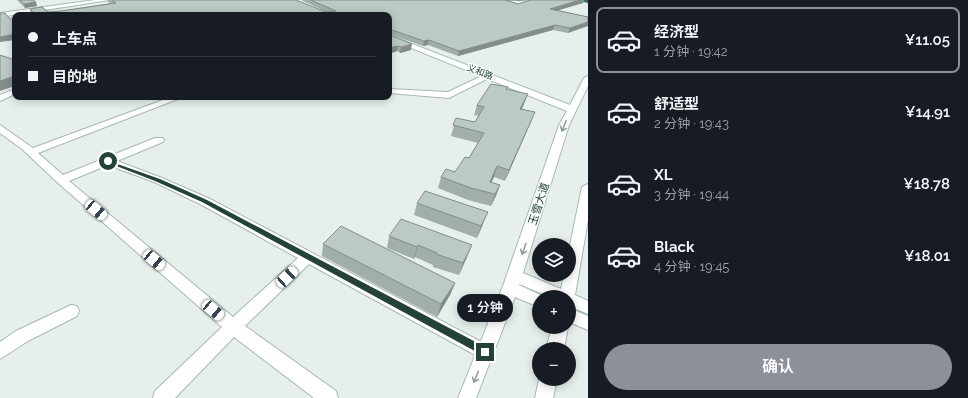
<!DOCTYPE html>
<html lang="zh">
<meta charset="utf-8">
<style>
:root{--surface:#171b24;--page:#20242c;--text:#f1f3f6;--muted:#9ea1a6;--line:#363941;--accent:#8c9099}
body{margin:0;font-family:Raleway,"Noto Sans SC",sans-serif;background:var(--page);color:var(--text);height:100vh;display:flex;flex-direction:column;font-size:15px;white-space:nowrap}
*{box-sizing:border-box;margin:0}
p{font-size:13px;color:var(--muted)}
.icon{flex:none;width:22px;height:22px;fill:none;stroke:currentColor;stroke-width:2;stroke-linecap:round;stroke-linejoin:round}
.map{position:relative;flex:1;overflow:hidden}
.sheet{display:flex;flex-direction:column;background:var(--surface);width:380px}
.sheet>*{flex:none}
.hud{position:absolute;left:12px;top:12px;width:380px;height:88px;border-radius:8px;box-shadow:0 2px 10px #0003;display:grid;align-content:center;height:88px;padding:0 16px;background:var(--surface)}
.fabs{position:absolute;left:532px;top:238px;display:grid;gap:8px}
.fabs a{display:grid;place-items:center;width:44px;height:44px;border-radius:50%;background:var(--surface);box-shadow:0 2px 10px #0003;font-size:20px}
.end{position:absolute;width:18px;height:18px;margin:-9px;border:5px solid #24423a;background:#fff;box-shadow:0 0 0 2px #fff}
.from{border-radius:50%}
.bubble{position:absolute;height:28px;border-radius:14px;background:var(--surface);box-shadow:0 2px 10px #0003;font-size:13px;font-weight:600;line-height:28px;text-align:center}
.car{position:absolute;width:12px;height:24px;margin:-12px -6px;border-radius:5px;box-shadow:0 0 3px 1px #0007;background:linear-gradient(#fff 24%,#345 0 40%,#fff 0 76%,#345 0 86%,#fff 0)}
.hud b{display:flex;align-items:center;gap:14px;height:38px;font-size:15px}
.hud b+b{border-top:1px solid var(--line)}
.hud i{width:10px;height:10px;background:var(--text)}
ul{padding:7px 0 0;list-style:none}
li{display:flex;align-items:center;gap:12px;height:66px;margin:0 8px 6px;padding:0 8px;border:2px solid transparent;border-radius:8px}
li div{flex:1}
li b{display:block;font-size:15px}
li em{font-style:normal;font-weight:600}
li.on{border-color:var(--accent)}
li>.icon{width:36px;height:36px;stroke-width:1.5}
.primary-button{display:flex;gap:8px;margin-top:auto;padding:8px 16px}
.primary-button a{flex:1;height:46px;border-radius:24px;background:var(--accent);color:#fff;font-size:16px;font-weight:600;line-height:46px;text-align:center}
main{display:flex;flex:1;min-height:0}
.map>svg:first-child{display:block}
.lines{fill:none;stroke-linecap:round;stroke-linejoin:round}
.street-casing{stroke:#a8b8b2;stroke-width:2}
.secondary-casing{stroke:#a4bbb3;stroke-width:2}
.highway-casing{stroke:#c2cac8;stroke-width:2}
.street{fill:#fff;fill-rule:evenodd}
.secondary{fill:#fff;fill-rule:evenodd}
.highway{fill:#2f6f62;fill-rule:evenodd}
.wall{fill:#a1aea9}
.shaded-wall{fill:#838d89}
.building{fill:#bbcac4;stroke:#838d89}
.oneway{stroke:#92a09c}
.route{fill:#24423a}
.labels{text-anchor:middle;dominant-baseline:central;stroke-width:3;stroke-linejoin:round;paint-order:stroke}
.far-street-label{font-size:9px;fill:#24423a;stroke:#f7fbf9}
.street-label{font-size:11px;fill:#24423a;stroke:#f7fbf9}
</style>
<main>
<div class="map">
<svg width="588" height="398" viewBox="0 0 588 398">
<rect width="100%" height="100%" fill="#e6efeb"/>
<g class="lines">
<defs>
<path id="street" d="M486,74L493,76L449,98L389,93V89L448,92Z
M171,97H183L38,153L63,175L155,138H163L164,140L163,142L117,161L162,178L208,198L491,347L494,352L491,357L485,360L479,357L309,264L245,326L336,391L338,398H314L234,337L175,398H153L155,391L222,327L57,182L22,149L0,133V125L33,148ZM108,165L154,182L200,204L298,258L233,317L69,181Z
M71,305L77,306L79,311L77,316L28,341L0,359V342L16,331Z"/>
<path id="secondary" d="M95,0H109L0,17V13Z
M389,35L570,105L584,78L588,76V86L569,125L523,273L561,289L564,275H569V250L582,187L588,184V220L575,295L588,301V314L569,306V297H550L519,284V285L545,297H539V307L515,297L476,398H458L503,286L559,125L567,111L389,39Z
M15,89V94L0,101V95Z
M569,308L588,316V330L569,322Z
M552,327H568L564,349H546Z
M539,379H557L553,398H535Z"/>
<path id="highway" d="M581,0H588V3L582,1Z"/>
</defs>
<use href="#street" class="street-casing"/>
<use href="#secondary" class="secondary-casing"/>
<use href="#highway" class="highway-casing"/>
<use href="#street" class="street"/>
<use href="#secondary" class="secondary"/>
<use href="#highway" class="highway"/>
</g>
<path class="wall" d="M17,0H33L37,6L25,8Z
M108,0H296L326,12H327L301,0H530L517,1H508L518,4L531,0H584L583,3L558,10L588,17L568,33L553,30L458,56L428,45L423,46L389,34V35L411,50L400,53L397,51L389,54V15H33L31,14L30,9L48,12L61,11L111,3L108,2Z
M508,87L507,89L524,104L522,109L535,112L505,181L494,177L491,183L500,185L491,206L468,200L438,188L441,177L455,172L469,158L478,143L451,136L456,118L475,122L479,116L474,115L477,105Z
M417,203L483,224L477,238L414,215Z
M389,236L467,257L459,275L433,267V265L415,257L414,259L387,248Z
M323,244L455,283L450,295L437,317L322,256Z"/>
<path class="shaded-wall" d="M517,0H530L517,1Z
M580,0H584L583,3L549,13L550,9Z
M36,2L37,6L25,8L24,4Z
M588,22V26L568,33L570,28Z
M555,25L553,30L458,56L459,51Z
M15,34V40L0,42V37Z
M429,40L428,45L423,46L424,41Z
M412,44L411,50L400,53L401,47Z
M398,46L397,51L389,54V48Z
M15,76V86L0,91V81Z
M528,94L524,104L517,119L520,109Z
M535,112L531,122L505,181L509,170Z
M497,166L494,177L486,193L490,182Z
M500,185L496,196L491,206L495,194Z
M488,212L483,224L477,238L481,226Z
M418,245L415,257L414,259L417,247Z
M472,245L467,257L459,275L463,263Z
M455,283L450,295L437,317L441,304Z"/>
<path class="building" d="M20,0H33L36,2L24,4Z
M112,0H296L326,12L336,11L311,0H505L518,4L531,0H580L550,9L588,17V22L570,28L555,25L459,51L429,40L424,41L389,29V15H34H35L30,9L42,7L48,12L61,11L116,3Z
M0,13H5L10,19L15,18V34L0,37Z
M389,33V35L412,44L401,47L398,46L389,48Z
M0,55L15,60V76L0,81Z
M491,84L508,87L506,89L528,94L520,109L535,112L509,170L497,166L490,182L500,185L495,194L471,188L441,177L446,169L455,172L465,157L469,158L484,133L453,125L456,118L475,122L484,107L477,105Z
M425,191L488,212L481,226L417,203Z
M401,219L472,245L463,263L436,254L437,253L418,245L417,247L389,236Z
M341,226L455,283L441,304L323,244Z"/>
<defs><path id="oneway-shaft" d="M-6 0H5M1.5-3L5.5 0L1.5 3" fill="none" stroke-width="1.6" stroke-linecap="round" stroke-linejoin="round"/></defs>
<g class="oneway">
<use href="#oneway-shaft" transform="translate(564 126) rotate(112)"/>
<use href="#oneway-shaft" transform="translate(524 249) rotate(109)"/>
<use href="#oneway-shaft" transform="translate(476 377) rotate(112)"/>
</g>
<path class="route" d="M106,160L160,179L207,200L489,349V355H482L202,202L155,181L106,162Z"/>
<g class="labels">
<g class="far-street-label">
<text transform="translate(480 72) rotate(21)">义和路</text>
</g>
<g class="street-label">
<text transform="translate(539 204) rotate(-72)">玉雪大道</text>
</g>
</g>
</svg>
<div class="fabs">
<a><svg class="icon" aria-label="layers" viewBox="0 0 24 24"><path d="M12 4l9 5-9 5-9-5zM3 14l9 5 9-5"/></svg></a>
<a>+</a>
<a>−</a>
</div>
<i class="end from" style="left:108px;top:161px"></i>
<i class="end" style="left:485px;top:352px"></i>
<div class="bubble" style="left:457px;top:294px;width:56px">1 分钟</div>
<i class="car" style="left:96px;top:210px;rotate:130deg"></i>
<i class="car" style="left:154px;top:260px;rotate:130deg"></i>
<i class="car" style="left:287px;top:277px;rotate:47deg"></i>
<i class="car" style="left:213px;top:310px;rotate:130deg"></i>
<div class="hud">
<b><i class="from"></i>上车点</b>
<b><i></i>目的地</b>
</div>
</div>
<section class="sheet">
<ul>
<li class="on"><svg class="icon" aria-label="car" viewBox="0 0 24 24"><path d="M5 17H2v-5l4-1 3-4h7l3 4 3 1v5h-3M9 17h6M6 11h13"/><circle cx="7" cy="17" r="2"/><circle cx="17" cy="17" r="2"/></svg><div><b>经济型</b><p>1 分钟 · 19:42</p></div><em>¥11.05</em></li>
<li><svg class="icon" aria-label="car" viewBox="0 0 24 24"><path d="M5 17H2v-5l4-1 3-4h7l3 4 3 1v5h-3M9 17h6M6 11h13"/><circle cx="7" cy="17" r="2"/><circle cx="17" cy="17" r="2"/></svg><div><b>舒适型</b><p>2 分钟 · 19:43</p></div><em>¥14.91</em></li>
<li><svg class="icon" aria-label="car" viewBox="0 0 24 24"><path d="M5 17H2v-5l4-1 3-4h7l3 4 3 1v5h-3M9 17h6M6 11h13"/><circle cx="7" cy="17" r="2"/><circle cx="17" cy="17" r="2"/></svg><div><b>XL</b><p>3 分钟 · 19:44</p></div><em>¥18.78</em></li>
<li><svg class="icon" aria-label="car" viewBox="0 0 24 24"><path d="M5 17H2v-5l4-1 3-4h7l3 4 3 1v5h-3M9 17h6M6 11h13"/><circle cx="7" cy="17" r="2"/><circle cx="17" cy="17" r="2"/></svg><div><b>Black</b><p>4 分钟 · 19:45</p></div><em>¥18.01</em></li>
</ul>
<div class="primary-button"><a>确认</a></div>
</section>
</main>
